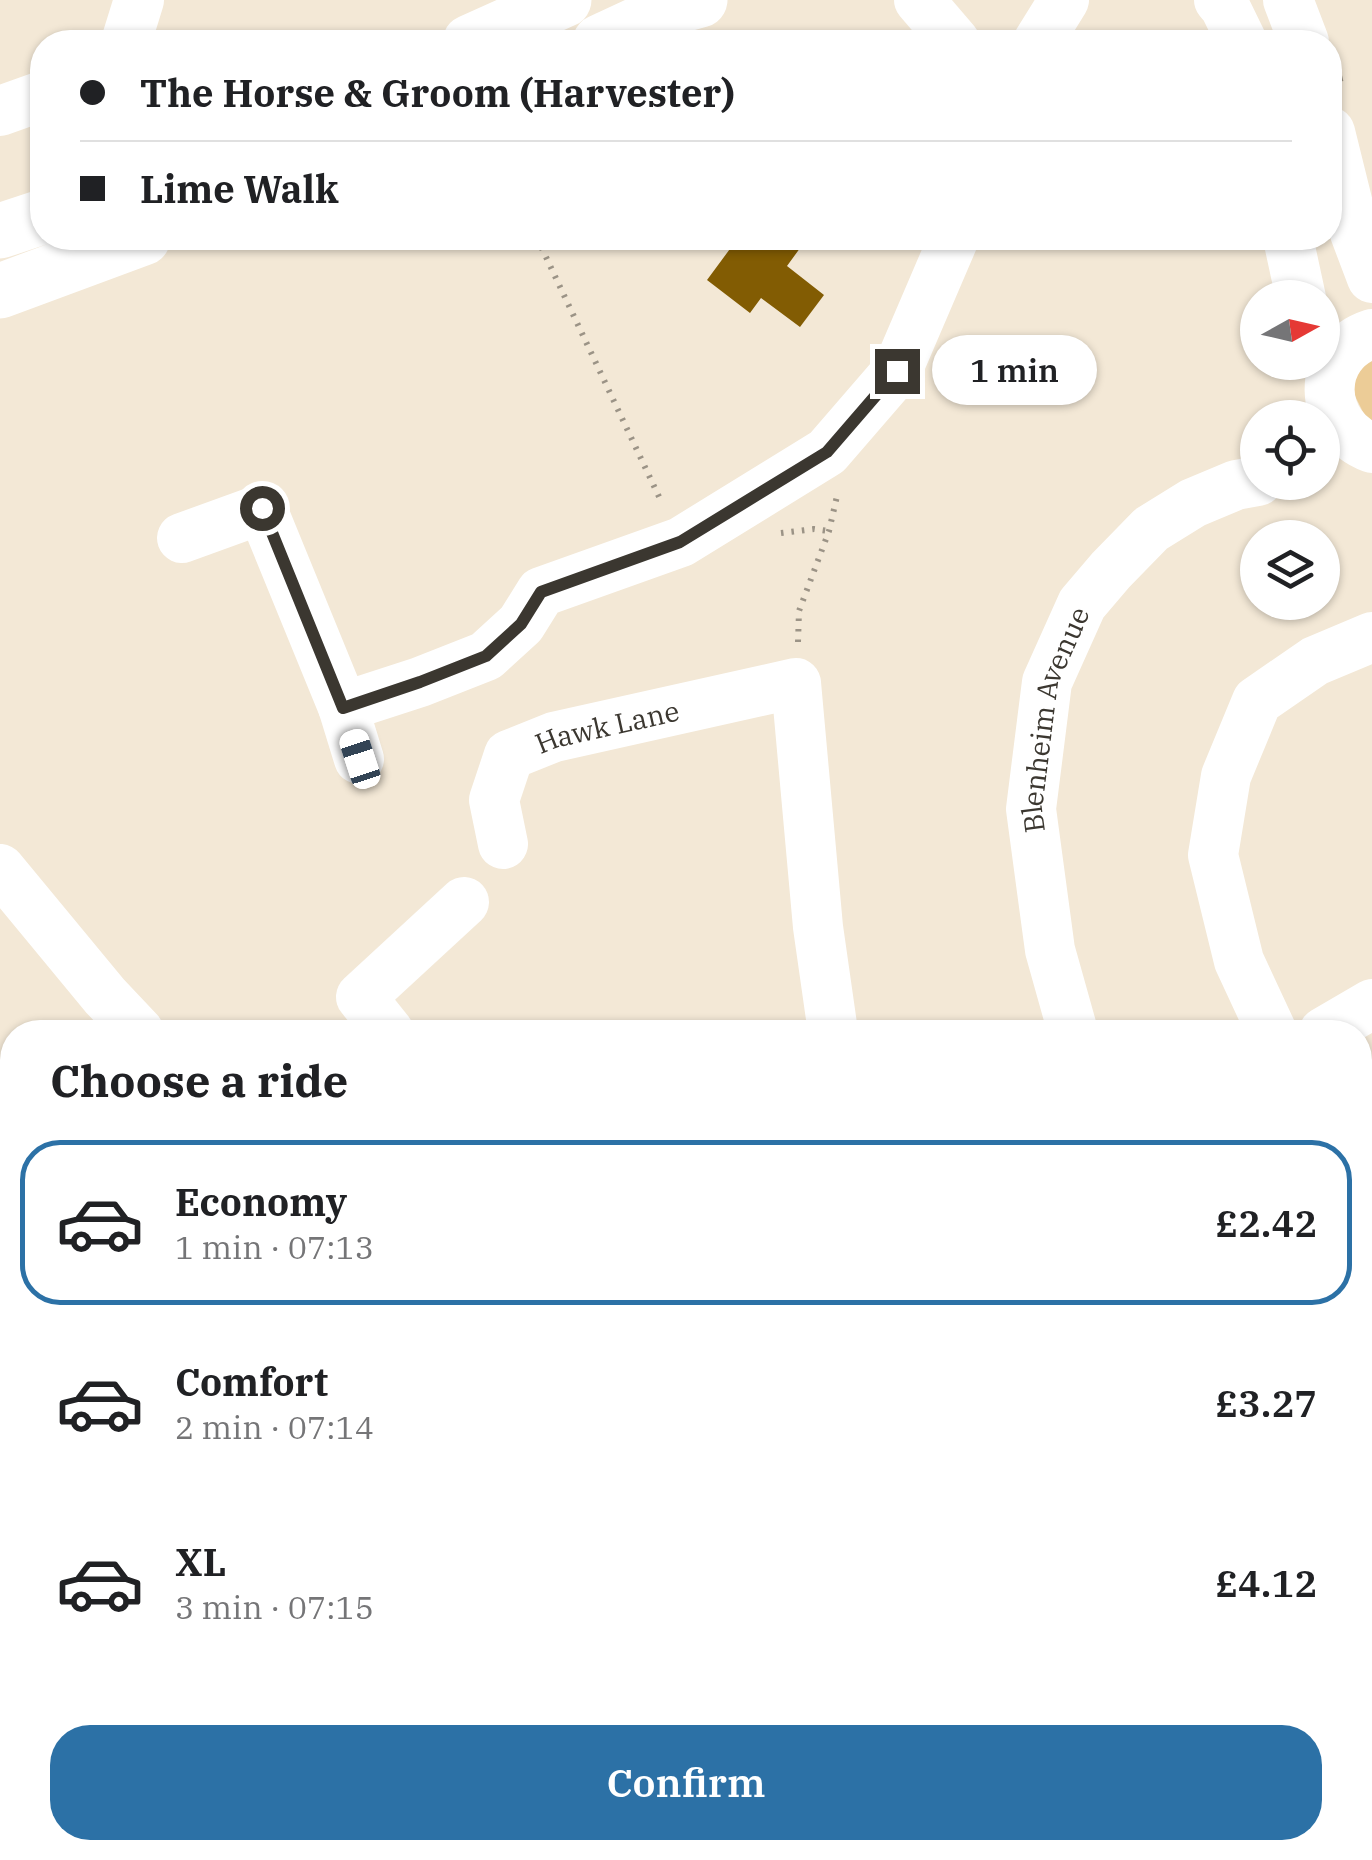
<!DOCTYPE html>
<meta charset="utf-8">
<style>
:root{--surface:#fff;--page:#f6f6f6;--text:#202124;--muted:#757577;--line:#e0e0e0;--accent:#2c71a6}
body{margin:0;font-family:"IBM Plex Serif",serif;background:var(--page);color:var(--text);height:100vh;display:flex;flex-direction:column;font-size:38px;white-space:nowrap}
*{box-sizing:border-box;margin:0}
p{font-size:32px;color:var(--muted)}
.icon{flex:none;width:55px;height:55px;fill:none;stroke:currentColor;stroke-width:2;stroke-linecap:round;stroke-linejoin:round}
.map{position:relative;flex:1;overflow:hidden}
.side{position:absolute;left:0px;top:1020px;width:1372px;height:840px;display:flex;flex-direction:column;background:var(--surface);border-radius:40px 40px 0 0;box-shadow:0 2px 8px #0004}
.side>*{flex:none}
.top-card{position:absolute;left:30px;top:30px;width:1312px;height:220px;border-radius:40px;box-shadow:0 2px 8px #0004;display:grid;align-content:center;height:220px;padding:0 50px;background:var(--surface)}
.needle{width:65px;rotate:82deg}
.fabs{position:absolute;left:1240px;top:280px;display:grid;gap:20px}
.fabs a{display:grid;place-items:center;width:100px;height:100px;border-radius:50%;background:var(--surface);box-shadow:0 2px 8px #0004;font-size:50px}
.end{position:absolute;width:45px;height:45px;margin:-22px;border:12px solid #3b3730;background:#fff;box-shadow:0 0 0 5px #fff}
.from{border-radius:50%}
.bubble{position:absolute;height:70px;border-radius:35px;background:var(--surface);box-shadow:0 2px 8px #0004;font-size:32px;font-weight:600;line-height:70px;text-align:center}
.car{position:absolute;width:30px;height:60px;margin:-30px -15px;border-radius:12px;box-shadow:0 0 8px 2px #0007;background:linear-gradient(#fff 24%,#345 0 40%,#fff 0 76%,#345 0 86%,#fff 0)}
.top-card b{display:flex;align-items:center;gap:35px;height:95px;font-size:38px}
.top-card b+b{border-top:2px solid var(--line)}
.top-card i{width:25px;height:25px;background:var(--text)}
ul{padding:0;list-style:none}
li{display:flex;align-items:center;gap:30px;height:165px;margin:0 20px 15px;padding:0 30px;border:5px solid transparent;border-radius:40px}
li div{flex:1}
li b{display:block;font-size:38px}
li em{font-style:normal;font-weight:600}
li.selected{border-color:var(--accent)}
li>.icon{width:90px;height:90px;stroke-width:1.5}
h2{padding:0 50px;font-size:45px;line-height:120px}
.primary-button{display:flex;gap:20px;margin-top:auto;padding:20px 50px}
.primary-button a{flex:1;height:115px;border-radius:40px;background:var(--accent);color:#fff;font-size:40px;font-weight:600;line-height:115px;text-align:center}
.map>svg:first-child{display:block}
.green{fill:#eccc97}
.building{fill:#825c03}
.lines{fill:none;stroke-linecap:round;stroke-linejoin:round}
.path{stroke:#9b9386;stroke-width:6;stroke-dasharray:2.5 8;stroke-linecap:butt}
.minor{stroke:#fff;stroke-width:50}
.highway{stroke:#fff;stroke-width:55}
.route{stroke:#3b3730;stroke-width:12}
.labels{text-anchor:middle;dominant-baseline:central;stroke-width:10;stroke-linejoin:round;paint-order:stroke}
.street-label{font-size:28px;fill:#3b3730;stroke:#fff6e7}
</style>
<div class="map">
<svg width="1372" height="1860" viewBox="0 0 1372 1860">
<rect width="100%" height="100%" fill="#f3e8d6"/>
<path class="green" d="M1372,351V430L1345,376Z
M414,1848H692L683,1860H400Z"/>
<path class="building" d="M738,238H794L803,244L787,266L824,295L800,327L761,298L750,313L707,280Z
M761,1848H789L793,1851L795,1848H806L822,1860H751Z"/>
<g class="lines">
<path class="path" d="M1330,81L1347,77
M537,238L662,503
M781,533L814,529L828,531
M798,642L799,611L829,531L837,496
M668,1860L679,1848"/>
<g class="minor">
<path d="M919,0L955,42"/>
<path d="M1219,0L1225,7L1242,42"/>
<path d="M1288,0L1304,42"/>
<path d="M126,42L139,0"/>
<path d="M1038,42L1064,0"/>
<path d="M0,111L42,96"/>
<path d="M1330,132L1355,233L1372,278"/>
<path d="M1288,238L1301,298"/>
<path d="M1372,334C1314,353 1317,427 1372,448"/>
<path d="M182,538L262,509L343,707L420,682L486,656L521,624L541,592L681,542L827,452L897,371L954,238"/>
<path d="M343,707L359,759"/>
<path id="s1" d="M503,844L494,800L509,755L554,737L796,683L818,927L833,1032"/>
<path d="M0,869L105,996L139,1032"/>
<path d="M389,1032L361,997L464,902"/>
<path id="s2" d="M1073,1032L1050,950L1031,809L1047,682L1082,604L1111,570L1151,529L1193,503L1236,485L1258,481"/>
<path d="M1272,1032L1239,961L1213,855L1226,776L1257,701L1315,661L1372,637"/>
<path d="M1324,1032L1372,1004"/>
<path d="M0,1230L12,1219"/>
<path d="M1360,1246L1372,1240"/>
<path d="M0,1552L12,1563"/>
<path d="M1360,1760L1372,1774"/>
<path d="M123,1860L138,1848"/>
<path d="M722,1860L730,1848"/>
</g>
<path class="highway" d="M470,42L564,0
M600,42L675,7L700,0
M0,231L42,217
M0,291L143,238"/>
</g>
<g class="lines">
<path class="route" d="M262,508L343,708L420,682L486,656L521,624L541,592L680,542L827,452L897,371"/>
</g>
<g class="labels">
<g class="street-label">
<text stroke="none"><textPath href="#s2" startOffset="320">Blenheim Avenue</textPath></text>
<text stroke="none"><textPath href="#s1" startOffset="195">Hawk Lane</textPath></text>
</g>
</g>
</svg>
<div class="fabs">
<a><svg class="needle" viewBox="-14 -14 28 28"><path d="M0-13l5 13h-10z" fill="#e53935"/><path d="M0 13l5-13h-10z" fill="#757577"/></svg></a>
<a><svg class="icon" aria-label="locate" viewBox="0 0 24 24"><circle cx="12" cy="12" r="6"/><path d="M12 2v4M12 18v4M2 12h4M18 12h4"/></svg></a>
<a><svg class="icon" aria-label="layers" viewBox="0 0 24 24"><path d="M12 4l9 5-9 5-9-5zM3 14l9 5 9-5"/></svg></a>
</div>
<i class="end from" style="left:262px;top:508px"></i>
<i class="end" style="left:897px;top:371px"></i>
<div class="bubble" style="left:932px;top:335px;width:165px">1 min</div>
<i class="car" style="left:360px;top:759px;rotate:342deg"></i>
<div class="top-card">
<b><i class="from"></i>The Horse &amp; Groom (Harvester)</b>
<b><i></i>Lime Walk</b>
</div>
<section class="side">
<h2>Choose a ride</h2>
<ul>
<li class="selected"><svg class="icon" aria-label="car" viewBox="0 0 24 24"><path d="M5 17H2v-5l4-1 3-4h7l3 4 3 1v5h-3M9 17h6M6 11h13"/><circle cx="7" cy="17" r="2"/><circle cx="17" cy="17" r="2"/></svg><div><b>Economy</b><p>1 min · 07:13</p></div><em>£2.42</em></li>
<li><svg class="icon" aria-label="car" viewBox="0 0 24 24"><path d="M5 17H2v-5l4-1 3-4h7l3 4 3 1v5h-3M9 17h6M6 11h13"/><circle cx="7" cy="17" r="2"/><circle cx="17" cy="17" r="2"/></svg><div><b>Comfort</b><p>2 min · 07:14</p></div><em>£3.27</em></li>
<li><svg class="icon" aria-label="car" viewBox="0 0 24 24"><path d="M5 17H2v-5l4-1 3-4h7l3 4 3 1v5h-3M9 17h6M6 11h13"/><circle cx="7" cy="17" r="2"/><circle cx="17" cy="17" r="2"/></svg><div><b>XL</b><p>3 min · 07:15</p></div><em>£4.12</em></li>
</ul>
<div class="primary-button"><a>Confirm</a></div>
</section>
</div>
